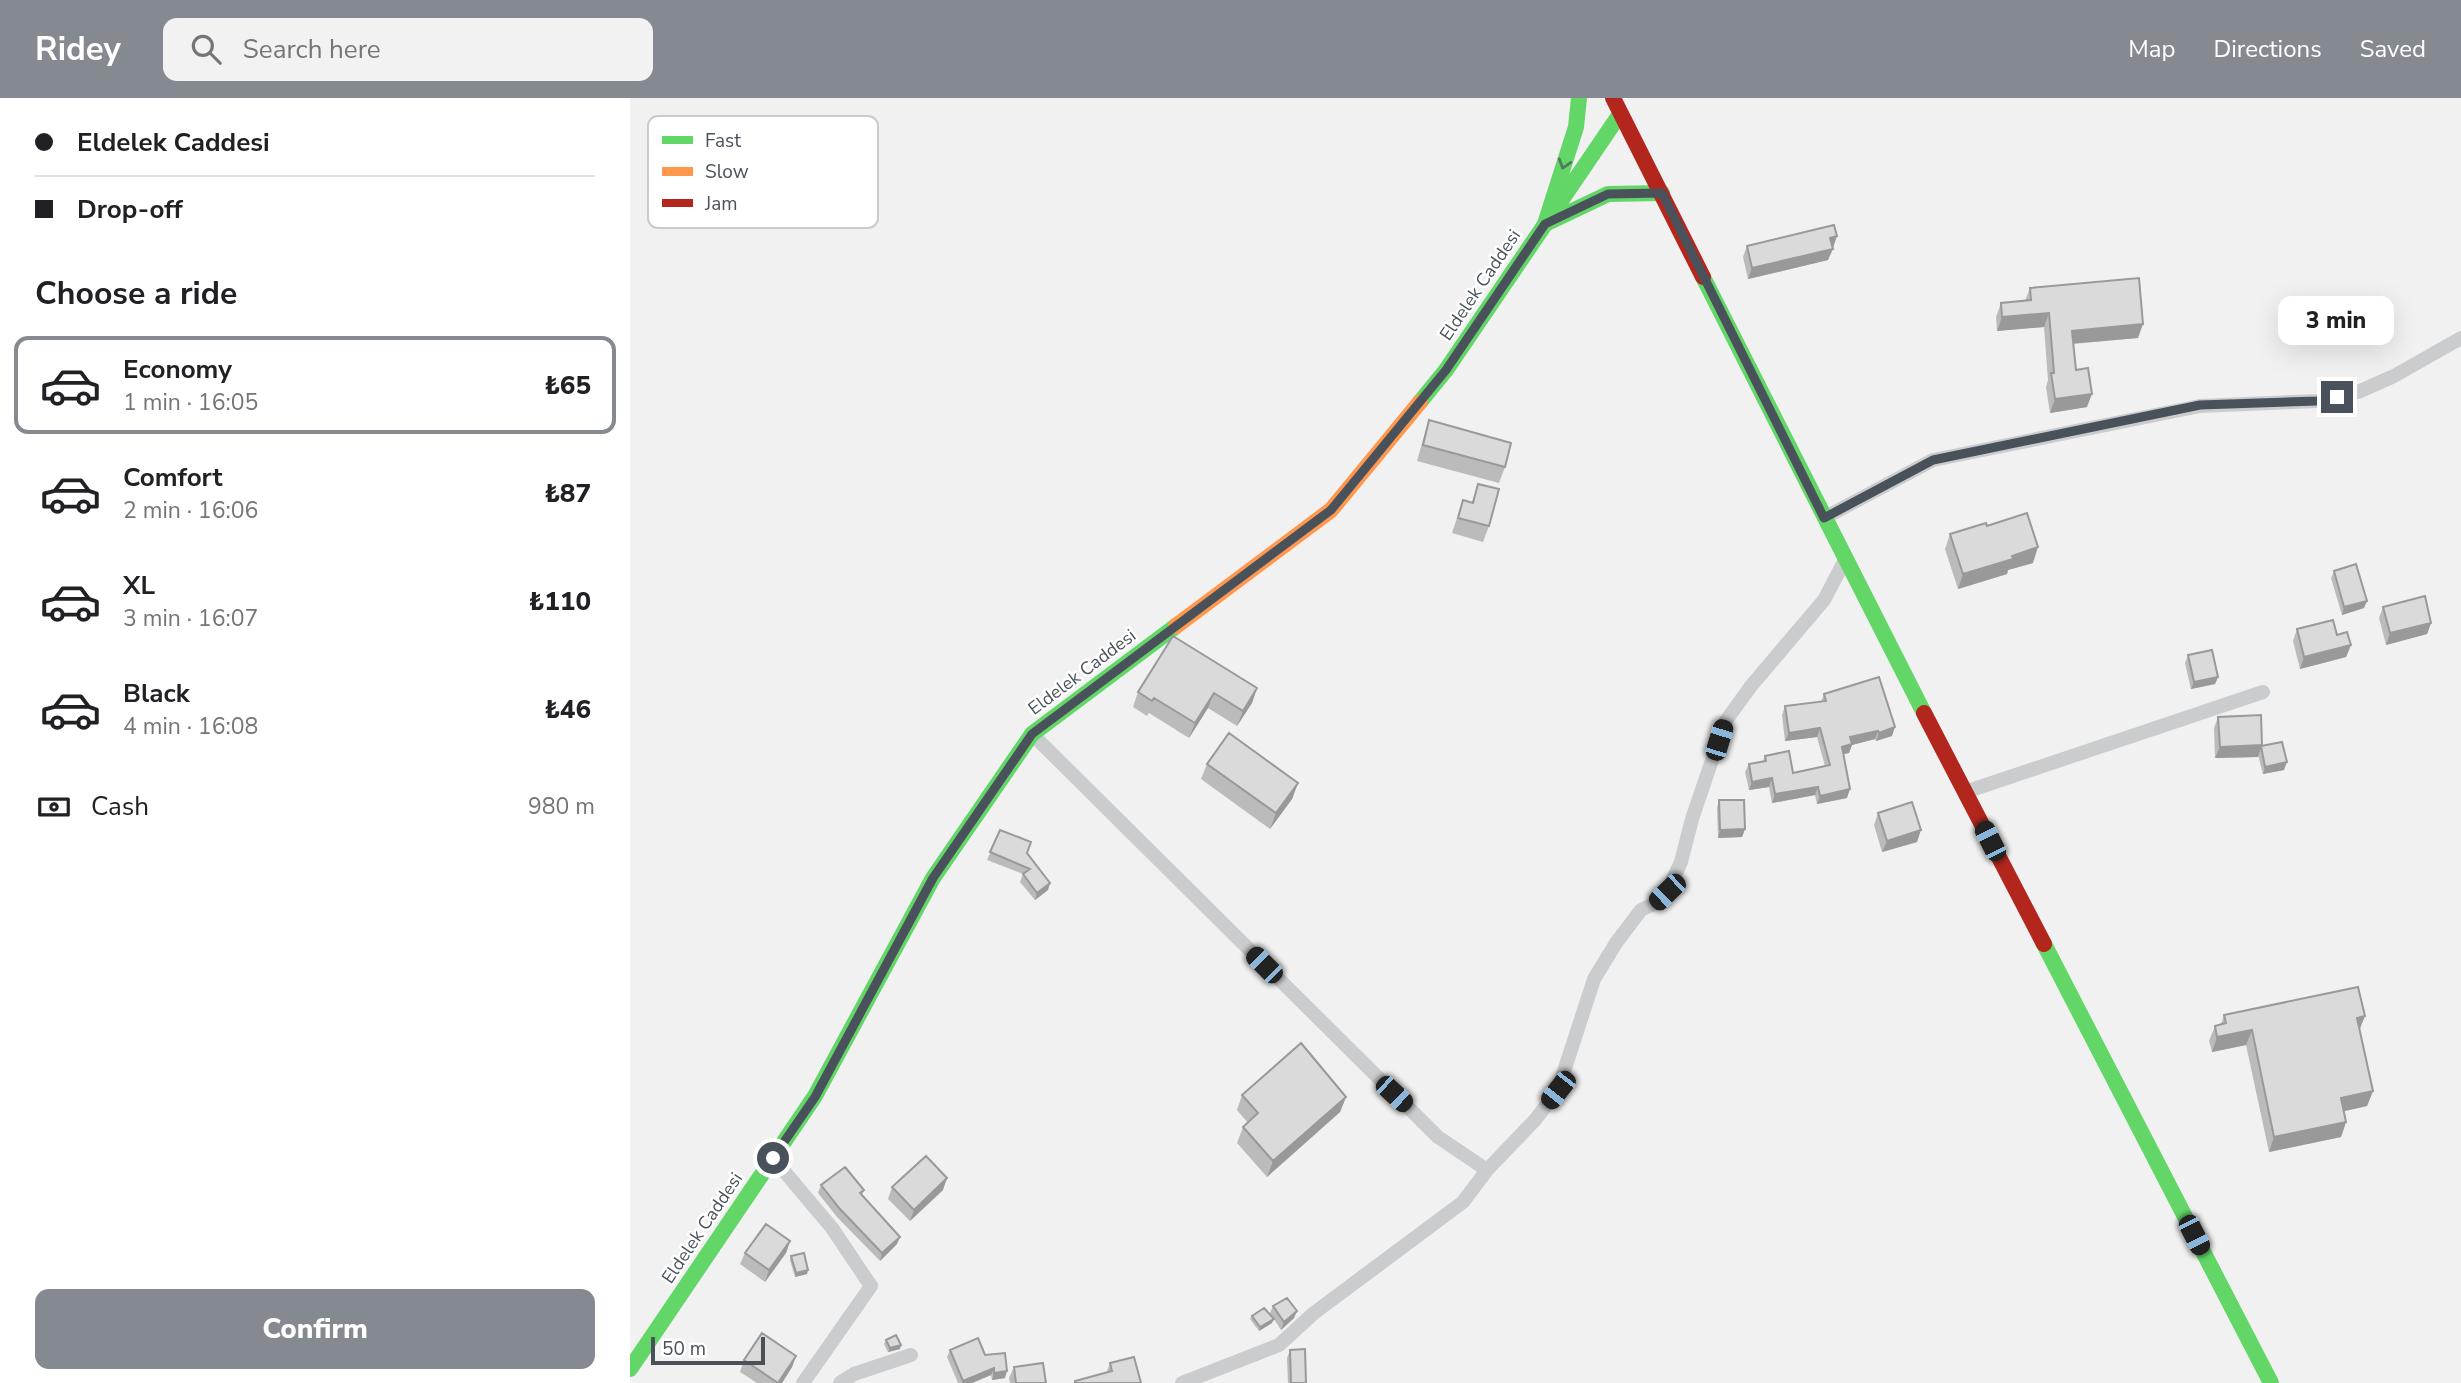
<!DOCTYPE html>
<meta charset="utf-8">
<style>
:root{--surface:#fff;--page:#f2f2f2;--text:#202124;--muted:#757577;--line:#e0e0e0;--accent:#848a90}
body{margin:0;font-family:"Nunito Sans",sans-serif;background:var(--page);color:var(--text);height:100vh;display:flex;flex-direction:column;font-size:26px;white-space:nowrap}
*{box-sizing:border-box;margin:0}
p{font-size:23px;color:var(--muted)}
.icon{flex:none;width:38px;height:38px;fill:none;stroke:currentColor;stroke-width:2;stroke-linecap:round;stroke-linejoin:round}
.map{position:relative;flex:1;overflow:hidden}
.details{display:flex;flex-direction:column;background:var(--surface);width:630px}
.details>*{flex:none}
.banner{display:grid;align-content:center;height:154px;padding:0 35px;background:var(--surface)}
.scale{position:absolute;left:21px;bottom:18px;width:114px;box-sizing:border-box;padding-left:7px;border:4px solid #49525b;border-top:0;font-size:19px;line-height:24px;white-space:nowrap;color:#49525b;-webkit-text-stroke:5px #fff;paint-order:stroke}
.end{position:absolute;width:32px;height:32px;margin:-16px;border:9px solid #49525b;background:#fff;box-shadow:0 0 0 4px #fff}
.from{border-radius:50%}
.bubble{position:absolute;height:49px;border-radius:14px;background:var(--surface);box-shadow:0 7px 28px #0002;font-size:23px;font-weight:800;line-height:49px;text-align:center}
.car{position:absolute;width:21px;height:42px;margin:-21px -10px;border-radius:9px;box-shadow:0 0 5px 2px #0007;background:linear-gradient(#222 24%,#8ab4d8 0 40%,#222 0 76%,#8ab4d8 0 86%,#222 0)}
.banner b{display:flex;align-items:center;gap:24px;height:66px;font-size:26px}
.banner b+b{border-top:2px solid var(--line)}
.banner i{width:18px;height:18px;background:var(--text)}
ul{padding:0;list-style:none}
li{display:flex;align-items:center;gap:21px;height:98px;margin:0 14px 10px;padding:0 21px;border:4px solid transparent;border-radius:14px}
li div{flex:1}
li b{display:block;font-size:26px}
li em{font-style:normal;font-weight:800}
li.active{border-color:var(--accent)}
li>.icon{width:63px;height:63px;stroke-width:1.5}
h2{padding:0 35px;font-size:32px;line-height:84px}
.pay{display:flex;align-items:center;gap:18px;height:77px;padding:0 35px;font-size:26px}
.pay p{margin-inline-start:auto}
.cta{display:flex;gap:14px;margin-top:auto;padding:14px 35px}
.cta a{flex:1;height:80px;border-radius:14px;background:var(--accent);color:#fff;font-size:28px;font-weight:800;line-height:80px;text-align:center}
header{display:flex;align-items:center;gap:42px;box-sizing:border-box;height:98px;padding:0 35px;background:var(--accent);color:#fff}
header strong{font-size:33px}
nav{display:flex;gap:38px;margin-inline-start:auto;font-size:24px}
.search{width:490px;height:63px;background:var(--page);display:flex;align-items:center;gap:18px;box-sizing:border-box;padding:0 24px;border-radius:14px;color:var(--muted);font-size:26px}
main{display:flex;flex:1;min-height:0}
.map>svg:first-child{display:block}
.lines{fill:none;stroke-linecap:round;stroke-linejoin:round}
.street{stroke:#caccce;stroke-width:14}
.fast{stroke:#63d668;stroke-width:16}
.slow{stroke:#ff974d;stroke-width:16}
.jam{stroke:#b3261e;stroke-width:16}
.wall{fill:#bbbbbc}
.shaded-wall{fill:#999}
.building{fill:#dadadb;stroke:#999;stroke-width:2}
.oneway{stroke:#517a5f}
.route{stroke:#49525b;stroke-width:9}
.labels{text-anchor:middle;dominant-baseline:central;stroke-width:5;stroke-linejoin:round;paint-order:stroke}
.street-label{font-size:18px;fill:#49525b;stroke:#fff}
.key{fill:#fff;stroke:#c8cbce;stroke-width:2}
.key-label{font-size:19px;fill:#49525b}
</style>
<header>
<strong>Ridey</strong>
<div class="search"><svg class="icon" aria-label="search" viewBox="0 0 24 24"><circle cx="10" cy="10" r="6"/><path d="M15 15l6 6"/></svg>Search here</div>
<nav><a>Map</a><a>Directions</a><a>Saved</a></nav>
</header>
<main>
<section class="details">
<div class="banner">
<b><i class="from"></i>Eldelek Caddesi</b>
<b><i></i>Drop-off</b>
</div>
<h2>Choose a ride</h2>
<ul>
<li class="active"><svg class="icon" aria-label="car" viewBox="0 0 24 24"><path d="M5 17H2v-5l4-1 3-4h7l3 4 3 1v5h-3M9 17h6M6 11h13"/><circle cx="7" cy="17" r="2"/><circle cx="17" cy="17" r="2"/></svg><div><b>Economy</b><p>1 min · 16:05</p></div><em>₺65</em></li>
<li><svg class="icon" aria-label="car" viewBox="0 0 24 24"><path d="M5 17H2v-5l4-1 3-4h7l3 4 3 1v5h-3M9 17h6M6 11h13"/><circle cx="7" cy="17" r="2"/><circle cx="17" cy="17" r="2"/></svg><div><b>Comfort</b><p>2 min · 16:06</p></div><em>₺87</em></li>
<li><svg class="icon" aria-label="car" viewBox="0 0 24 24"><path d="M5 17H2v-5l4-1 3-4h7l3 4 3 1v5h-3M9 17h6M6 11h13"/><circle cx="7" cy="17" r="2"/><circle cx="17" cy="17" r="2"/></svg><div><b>XL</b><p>3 min · 16:07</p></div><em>₺110</em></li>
<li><svg class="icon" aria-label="car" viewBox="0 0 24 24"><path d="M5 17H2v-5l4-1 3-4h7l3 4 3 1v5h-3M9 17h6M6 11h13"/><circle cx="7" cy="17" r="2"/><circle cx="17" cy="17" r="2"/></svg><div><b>Black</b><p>4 min · 16:08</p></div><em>₺46</em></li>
</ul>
<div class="pay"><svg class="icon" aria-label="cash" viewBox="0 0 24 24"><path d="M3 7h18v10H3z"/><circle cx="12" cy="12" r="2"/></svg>Cash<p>980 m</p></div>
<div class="cta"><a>Confirm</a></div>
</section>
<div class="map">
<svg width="1831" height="1285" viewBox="0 0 1831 1285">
<rect width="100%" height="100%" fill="#f1f1f1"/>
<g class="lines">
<path class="street" d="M1194,420L1303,362L1570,308L1687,303L1728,294L1764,278L1831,240
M402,636L808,1039L857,1072L905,1022L928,992L964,881L986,845L1011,812L1024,806L1037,794L1051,764L1062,721L1095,624L1121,588L1194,502L1215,462
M1335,694L1633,594
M143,1060L202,1130L241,1188L173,1285
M210,1285L224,1276L281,1257
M552,1285L649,1247L684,1215L833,1104L857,1072"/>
<path class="fast" d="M949,0L946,29L915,126L978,96L1032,95
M1073,179L1294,615
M790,304L816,272L990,16
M1414,846L1641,1285
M0,1271L185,998L303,780L402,636L546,528"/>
<path class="slow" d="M546,528L701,412L790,304"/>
<path class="jam" d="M983,0L1073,179
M1294,615L1414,846"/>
</g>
<path class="wall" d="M1117,148L1202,150L1198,162L1118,181L1113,159Z
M1400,190L1508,240L1443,246L1446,272L1457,309L1420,315L1416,289L1418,282L1414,229L1367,233L1366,219L1371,205L1395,203Z
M799,322L875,369L869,385L787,363L794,338Z
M848,386L859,428L853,444L822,435L833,402L842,404Z
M1357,428L1403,465L1378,472L1377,476L1328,491L1315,451L1320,436Z
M1704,473L1734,510L1712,517L1701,480Z
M1753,509L1801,525L1797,536L1756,547L1749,520Z
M1667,531L1707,537L1721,547L1716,559L1670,571L1663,543Z
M1558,557L1588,579L1585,586L1561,591L1555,565Z
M627,590L622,605L607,628L578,610L559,640L519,615L517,618L503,609L508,594Z
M1194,596L1262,638L1246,643L1245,641L1222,647L1219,655L1214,656L1217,700L1187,706L1185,697L1142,705L1139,689L1119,692L1115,674L1119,666L1133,663L1135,658L1163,675L1195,668L1187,639L1155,643L1152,617L1155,608L1191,604Z
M1588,619L1631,648L1654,672L1633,676L1628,657V659L1585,660L1584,630Z
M577,666L668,685L662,701L640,731L571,681Z
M1089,702L1115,731L1112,739L1088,740L1087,710Z
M1248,715L1287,744L1252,754L1244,727Z
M370,732L397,755L418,792L405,802L390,784L393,776L357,762Z
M1594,917L1730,932L1743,993L1737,1008L1714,1013L1716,1024L1711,1039L1639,1054L1616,947L1582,954L1579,943L1585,928L1591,926Z
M612,997L716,999L710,1014L637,1079L607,1045L613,1029L618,1025L607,1012Z
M191,1087L234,1092L232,1097L267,1146L250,1163L207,1119L188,1095Z
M262,1089L313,1092L280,1123L258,1101Z
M160,1143L156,1155L135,1184L110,1166L115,1155Z
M161,1158L177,1176L165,1179L160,1162Z
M643,1208L664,1220L651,1232L640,1215Z
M622,1218L642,1225L629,1233L620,1221Z
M256,1242L270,1251L258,1254L254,1246Z
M320,1252L355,1257L375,1280L362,1282L361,1277L342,1285H328L317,1259Z
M660,1252L676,1285H658L657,1260Z
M166,1258L162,1269L152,1285H127L110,1274L114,1262Z
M480,1265L511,1285H444L445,1283L478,1275L477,1273Z
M384,1269L416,1285H380L379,1280Z"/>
<path class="shaded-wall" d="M1207,138L1203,150L1200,140Z
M1203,151L1198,162L1118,181L1122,170Z
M1419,215L1414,229L1367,233L1372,219Z
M1513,226L1508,240L1437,246L1442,233Z
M1462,296L1457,309L1420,315L1425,301Z
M1408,449L1403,465L1378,472L1377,476L1328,491L1333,476L1382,458Z
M1737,503L1734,510L1712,517L1714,509Z
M1801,525L1797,536L1756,547L1760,535Z
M1721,547L1716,559L1670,571L1674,559Z
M1588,579L1585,586L1561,591L1564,584Z
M627,590L622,605L607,628L613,613Z
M584,595L578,610L559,640L565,625Z
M1265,629L1262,638L1246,643L1249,635Z
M1190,630L1187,639L1155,643L1159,635Z
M1248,633L1245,641L1222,647L1219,655L1209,657L1212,649L1220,639Z
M1632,647L1628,659L1585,660L1590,649Z
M1657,664L1654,672L1633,676L1635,669Z
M1142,680L1139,689L1119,692L1122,684Z
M668,685L662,701L640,731L646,715Z
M1188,689L1185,697L1142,705L1145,696Z
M1220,691L1217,700L1187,706L1190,698Z
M1115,731L1112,739L1088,740L1090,732Z
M1291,732L1287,744L1252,754L1257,743Z
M420,785L418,792L405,802L407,795Z
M1735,918L1729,933L1727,920Z
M1622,932L1616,947L1582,954L1587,939Z
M1743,993L1737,1008L1706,1015L1711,1000Z
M716,999L710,1014L637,1079L643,1063Z
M1716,1024L1711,1039L1639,1054L1644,1039Z
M317,1080L313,1092L280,1123L284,1112Z
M270,1139L267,1146L250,1163L252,1155Z
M160,1143L156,1155L135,1184L139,1172Z
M178,1172L177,1176L165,1179L166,1175Z
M667,1213L664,1220L651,1232L654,1224Z
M644,1221L642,1225L629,1233L630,1229Z
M271,1247L270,1251L258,1254L260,1250Z
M166,1258L162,1269L152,1285H148Z
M364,1270L361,1277L342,1285H332L333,1283Z
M377,1273L375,1280L362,1282L364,1275Z"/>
<path class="building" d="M1204,127L1207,138L1200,140L1203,151L1122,170L1117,148Z
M1509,180L1513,226L1442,233L1446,272L1458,270L1462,296L1425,301L1421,275H1424L1419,215L1372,219L1371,205L1401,202L1400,190Z
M799,322L881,345L875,369L793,347Z
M848,386L869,391L859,428L828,420L833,402L843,405Z
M1397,415L1408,449L1382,458L1383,461L1333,476L1320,436L1356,425L1357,428Z
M1726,466L1737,503L1714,509L1704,473Z
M1795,498L1801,525L1760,535L1753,509Z
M1703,522L1707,537L1717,534L1721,547L1674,559L1667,531Z
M543,538L627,590L613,613L584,595L565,625L524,600L522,603L508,594Z
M1582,552L1588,579L1564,584L1558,557Z
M1249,579L1265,629L1249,635L1248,633L1220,639L1222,646L1212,649L1220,691L1190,698L1188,689L1145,696L1142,680L1122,684L1119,666L1136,663L1135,658L1159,653L1163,675L1200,667L1190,630L1159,635L1155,608L1196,603L1194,596Z
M1631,617L1632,647L1590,649L1588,619Z
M599,635L668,685L646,715L577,666Z
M1652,644L1657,664L1635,669L1631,648Z
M1089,702H1114L1115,731L1090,732Z
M1282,704L1291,732L1257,743L1248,715Z
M370,732L401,744L397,755L420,785L407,795L393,776L400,771L360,754Z
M1728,889L1735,918L1727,920L1743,993L1711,1000L1716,1024L1644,1039L1622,932L1587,939L1585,928L1596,925L1594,917Z
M671,945L716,999L643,1063L613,1029L628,1015L612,997Z
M296,1058L317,1080L284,1112L262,1089Z
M215,1069L234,1092L230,1095L270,1139L252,1155L210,1111L191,1087Z
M136,1126L160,1143L139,1172L115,1155Z
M174,1155L178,1172L166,1175L161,1158Z
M657,1200L667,1213L654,1224L643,1208Z
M634,1210L644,1221L630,1229L622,1218Z
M132,1235L166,1258L148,1285L114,1262Z
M266,1237L271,1247L260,1250L256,1242Z
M348,1240L355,1257L375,1255L377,1273L364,1275V1270L333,1283L320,1252Z
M675,1251L676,1285H661L660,1252Z
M504,1259L511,1285H445V1283L482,1273L480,1265Z
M413,1265L416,1285H386L384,1269Z"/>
<defs><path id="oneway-chevron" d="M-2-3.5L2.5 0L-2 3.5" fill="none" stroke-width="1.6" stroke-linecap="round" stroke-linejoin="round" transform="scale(1.75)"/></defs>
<use class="oneway" href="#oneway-chevron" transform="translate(934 66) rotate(107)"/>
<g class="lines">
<path class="route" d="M143,1060L185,999L303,780L402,636L701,412L816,272L915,126L978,96L1032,95L1194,420L1303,362L1570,307L1687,303L1707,299"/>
</g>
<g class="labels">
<g class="street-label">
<text transform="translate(850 187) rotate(-56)">Eldelek Caddesi</text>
<text transform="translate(452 574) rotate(-37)">Eldelek Caddesi</text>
<text transform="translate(72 1130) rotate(-56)">Eldelek Caddesi</text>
</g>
</g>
<rect x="18" y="18" width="230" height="112" rx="10" class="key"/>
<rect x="32" y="38" width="31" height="8" fill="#63d668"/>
<rect x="32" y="69" width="31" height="9" fill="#ff974d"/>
<rect x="32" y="101" width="31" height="8" fill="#b3261e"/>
<g class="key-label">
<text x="75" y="49">Fast</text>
<text x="75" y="80">Slow</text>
<text x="75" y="112">Jam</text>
</g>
</svg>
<div class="scale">50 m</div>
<i class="end from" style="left:143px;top:1060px"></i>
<i class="end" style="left:1707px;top:299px"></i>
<div class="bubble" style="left:1648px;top:198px;width:116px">3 min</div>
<i class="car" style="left:1089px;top:642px;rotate:17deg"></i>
<i class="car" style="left:1360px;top:743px;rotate:333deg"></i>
<i class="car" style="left:1037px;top:794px;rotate:226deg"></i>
<i class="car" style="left:634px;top:867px;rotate:315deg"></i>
<i class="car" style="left:928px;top:992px;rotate:218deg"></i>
<i class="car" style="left:764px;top:996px;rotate:133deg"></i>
<i class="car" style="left:1564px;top:1137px;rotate:153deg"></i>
</div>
</main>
